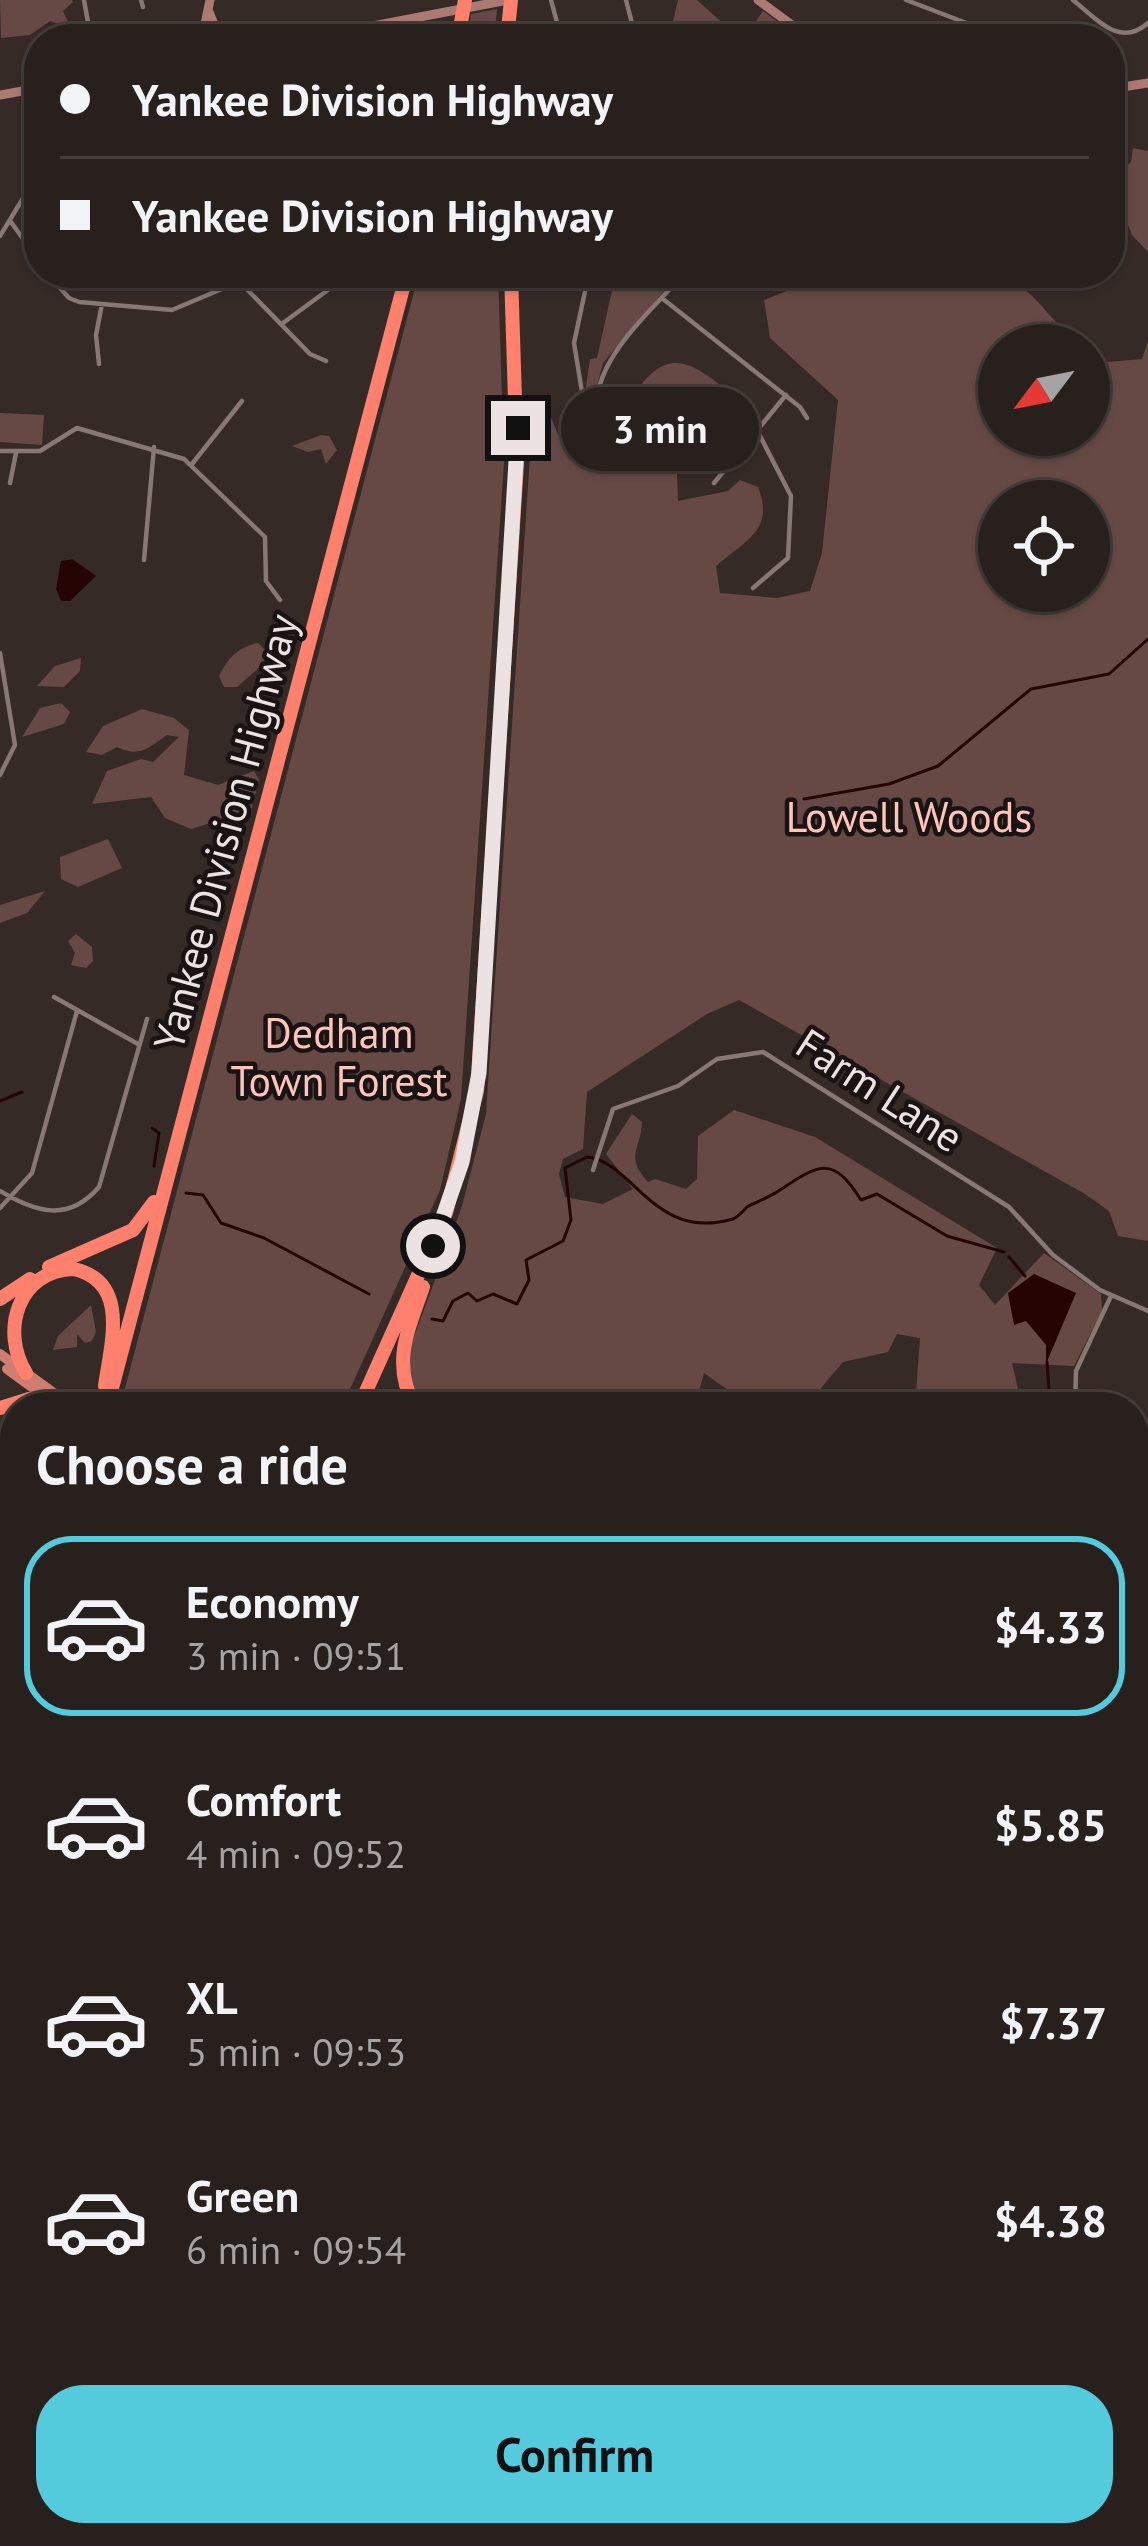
<!DOCTYPE html>
<meta charset="utf-8">
<style>
:root{--surface:#28201d;--page:#342d2a;--text:#f1f3f6;--muted:#a5a3a4;--line:#443e3b;--accent:#54cadd}
body{margin:0;font-family:"PT Sans",sans-serif;background:var(--page);color:var(--text);height:100vh;display:flex;flex-direction:column;font-size:45px;white-space:nowrap}
*{box-sizing:border-box;margin:0}
p{font-size:39px;color:var(--muted)}
.icon{flex:none;width:66px;height:66px;fill:none;stroke:currentColor;stroke-width:2;stroke-linecap:round;stroke-linejoin:round}
.map{position:relative;flex:1;overflow:hidden}
.side{position:absolute;left:0px;top:1392px;width:1149px;height:1155px;display:flex;flex-direction:column;background:var(--surface);border-radius:48px 48px 0 0;box-shadow:0 3px 9px #0004,0 0 0 3px var(--line)}
.side>*{flex:none}
.top-card{position:absolute;left:24px;top:24px;width:1101px;height:264px;border-radius:48px;box-shadow:0 3px 9px #0004,0 0 0 3px var(--line);display:grid;align-content:center;height:264px;padding:0 36px;background:var(--surface)}
.needle{width:78px;rotate:238deg}
.buttons{position:absolute;left:978px;top:324px;display:grid;gap:24px}
.buttons a{display:grid;place-items:center;width:132px;height:132px;border-radius:50%;background:var(--surface);box-shadow:0 3px 9px #0004,0 0 0 3px var(--line);font-size:60px}
.end{position:absolute;width:54px;height:54px;margin:-27px;border:15px solid #ebe2e1;background:#111;box-shadow:0 0 0 6px #111}
.from{border-radius:50%}
.bubble{position:absolute;height:84px;border-radius:42px;background:var(--surface);box-shadow:0 3px 9px #0004,0 0 0 3px var(--line);font-size:39px;font-weight:700;line-height:84px;text-align:center}
.top-card b{display:flex;align-items:center;gap:42px;height:114px;font-size:45px}
.top-card b+b{border-top:3px solid var(--line)}
.top-card i{width:30px;height:30px;background:var(--text)}
ul{padding:0;list-style:none}
li{display:flex;align-items:center;gap:36px;height:180px;margin:0 24px 18px;padding:0 12px;border:6px solid transparent;border-radius:48px}
li div{flex:1}
li b{display:block;font-size:45px}
li em{font-style:normal;font-weight:700}
li.current{border-color:var(--accent)}
li>.icon{width:108px;height:108px;stroke-width:1.5}
h2{padding:0 36px;font-size:54px;line-height:144px}
.primary-button{display:flex;gap:24px;margin-top:auto;padding:24px 36px}
.primary-button a{flex:1;height:138px;border-radius:48px;background:var(--accent);color:#111;font-size:48px;font-weight:700;line-height:138px;text-align:center}
.map>svg:first-child{display:block}
.green{fill:#664944;fill-rule:evenodd}
.water{fill:#250503}
.lines{fill:none;stroke-linecap:round;stroke-linejoin:round}
.stream{stroke:#250503;stroke-width:3}
.street{stroke:#877875;stroke-width:4.5}
.secondary{stroke:#ab7a73;stroke-width:9}
.primary{stroke:#ce7d70;stroke-width:10}
.highway{stroke:#fe806d;stroke-width:14}
.route{stroke:#ebe2e1;stroke-width:15}
.labels{text-anchor:middle;dominant-baseline:central;stroke-width:9;stroke-linejoin:round;paint-order:stroke}
.park-label{font-size:42px;fill:#fec3b9;stroke:#191413}
.street-label{font-size:42px;fill:#ebe2e1;stroke:#191413}
</style>
<div class="map">
<svg width="1148" height="2546" viewBox="0 0 1148 2546">
<rect width="100%" height="100%" fill="#362a27"/>
<path class="green" d="M0,0H72L73,2L63,11L68,22L64,26L50,21L30,35L1,38Z
M678,0H697L728,28L721,39H669Z
M497,9L494,39H467L471,14Z
M763,11L796,35L793,39H761L750,30Z
M1133,148L1148,151V252L1132,235L1111,181L1131,162Z
M419,273H498L504,463L461,1099L440,1190L342,1407H120Z
M616,273H679L603,363L587,423L581,421L590,359L597,358Z
M791,273H980L987,280L995,273H1029L1022,287C1045,306 1058,329 1082,345H999V435H1089V350L1108,362L1142,359L1148,341V1241L1118,1236L1109,1211L1085,1194L739,1000L707,1014L587,1092L583,1149L563,1159L559,1174L565,1197L603,1204L633,1189L606,1154L632,1114L642,1122C641,1150 624,1156 648,1182L655,1179L686,1189L697,1179L698,1136L734,1110L815,1137L997,1248L979,1285L995,1305L1044,1253L1101,1294L1102,1311L1074,1366L1012,1363L1022,1407H915L920,1338L897,1334L888,1352L843,1362L810,1401L777,1392L762,1402L738,1397L704,1373L696,1402L703,1407H518L504,1400L484,1407L472,1396L464,1407H422L404,1364L462,1206L486,1114L533,411L550,415C562,445 570,464 604,468C633,446 638,431 633,396C668,343 692,362 734,396L716,439L677,473L678,501L728,491L740,480L758,487C775,530 746,540 716,566L720,593L777,598L810,591L822,553L838,400L770,338L764,300L792,289ZM999,501H1089V591H999Z
M0,413L44,415L42,445L0,442Z
M321,435L329,436L337,450L326,464L321,449L308,452L292,446Z
M258,643L267,652L262,665L237,687H224L219,676C229,657 237,648 258,643Z
M81,658L80,671L64,687L37,686L55,666Z
M61,703L70,712L64,724L22,737L40,708Z
M142,709L174,718L189,730L184,775L218,785L254,771L259,780L251,810L191,829L165,818L151,797L92,804L107,771L141,759L153,762L179,737L167,735C148,748 140,758 117,747L102,755L86,752L103,726Z
M108,839L122,868L78,887L61,879L60,857Z
M45,891L27,913L0,923V905Z
M76,934L92,947L93,961L86,968L71,965L75,953L68,941Z
M91,1305L96,1332L92,1341L85,1343L77,1334V1347L53,1350L58,1336Z
M1134,1787L1148,1797L1140,1848H1134Z
M15,1791V2071L0,2092V1823Z
M1134,2201H1148V2297L1134,2307Z
M41,2532H279L286,2546H36Z"/>
<path class="water" d="M72,559L96,576L70,601H61L56,589L61,561Z
M1034,1274L1076,1293L1046,1364V1345L1026,1321L1014,1325L1008,1293Z"/>
<g class="lines">
<path class="stream" d="M804,799L889,784L938,766L1031,689L1109,674L1148,639
M0,1101L22,1092
M152,1128L159,1133L154,1166
M186,1193L203,1195L221,1223L264,1238L369,1294
M1009,1257L1025,1276
M432,1319L443,1321L453,1301L468,1293L477,1301L493,1294L517,1304L529,1280L526,1260L563,1241L571,1220L565,1168L587,1157C634,1162 654,1242 733,1219C738,1217 743,1211 747,1207C758,1201 770,1197 780,1190C819,1164 833,1155 861,1200L877,1194L947,1236L1004,1252
M1047,1362L1049,1390
M1050,1399L1051,1407
M1134,2233L1148,2231"/>
<path class="street" d="M84,0L91,39
M141,0L143,7
M551,0L558,26
M626,0L636,39
M906,0L1008,39
M1073,0C1098,20 1120,48 1148,23
M11,222L39,261
M0,236L39,172
M47,273L69,298L79,302L172,310L260,273
M158,273H173
M231,273L310,354L326,361
M663,299L800,407L807,418
M283,323L351,273
M99,364L96,335L102,304
M582,392L574,343L589,273
M596,418C591,359 649,315 684,273
M0,451H40L77,428L184,459L265,537L266,581L280,600
M192,464L242,401
M10,483L16,453
M714,483L786,395
M144,560L154,447
M753,588L788,558L791,496L758,432
M0,653L15,745L0,775
M54,997L138,1044
M593,1170L613,1109L678,1086L717,1059L763,1052L1009,1207L1053,1255L1100,1290L1148,1311
M0,1191C35,1212 68,1223 99,1187L147,1019
M0,1208L32,1173L77,1011
M1075,1407L1076,1371L1111,1296
M1134,1494L1148,1512
M1148,1623L1136,1673L1148,1727
M1134,2157L1148,2151
M0,2410L15,2408
M1134,2410L1148,2407
M1011,2546L1023,2532"/>
<path class="secondary" d="M758,0L811,39
M209,12L220,39
M202,39L210,0
M305,39L508,0
M1110,89L1148,83
M0,95L39,88
M15,2145L7,2165L15,2221
M15,2332V2356
M31,2546L36,2532
M554,2546L590,2532"/>
<path class="primary" d="M0,1354L73,1407
M7,1369L55,1404
M1134,1896H1148"/>
<path class="highway" d="M458,39L465,0
M507,39L511,0
M49,1267L133,1230L154,1202
M0,1299L30,1279
M26,1373C0,1331 18,1270 74,1269C130,1282 111,1343 105,1386
M107,1407L407,273
M359,1407L446,1213L477,1091L517,463L511,273
M415,1407C391,1363 408,1331 423,1287
M0,1408L29,1399L57,1407
M0,1533L15,1539
M0,1701V1749
M0,1780L15,1740
M0,2110L15,2091"/>
</g>
<g class="lines">
<path class="route" d="M433,1246L462,1162L479,1073L518,428"/>
</g>
<g class="labels">
<g class="park-label">
<text x="909" y="816">Lowell Woods</text>
<text x="339" y="1032">Dedham<tspan x="339" dy="48">Town Forest</tspan></text>
</g>
<g class="street-label">
<text transform="translate(225 832) rotate(-75)">Yankee Division Highway</text>
<text transform="translate(880 1090) rotate(33)">Farm Lane</text>
</g>
</g>
</svg>
<div class="buttons">
<a><svg class="needle" viewBox="-14 -14 28 28"><path d="M0-13l5 13h-10z" fill="#e53935"/><path d="M0 13l5-13h-10z" fill="#a5a3a4"/></svg></a>
<a><svg class="icon" aria-label="locate" viewBox="0 0 24 24"><circle cx="12" cy="12" r="6"/><path d="M12 2v4M12 18v4M2 12h4M18 12h4"/></svg></a>
</div>
<i class="end from" style="left:433px;top:1246px"></i>
<i class="end" style="left:518px;top:428px"></i>
<div class="bubble" style="left:561px;top:387px;width:198px">3 min</div>
<div class="top-card">
<b><i class="from"></i>Yankee Division Highway</b>
<b><i></i>Yankee Division Highway</b>
</div>
<section class="side">
<h2>Choose a ride</h2>
<ul>
<li class="current"><svg class="icon" aria-label="car" viewBox="0 0 24 24"><path d="M5 17H2v-5l4-1 3-4h7l3 4 3 1v5h-3M9 17h6M6 11h13"/><circle cx="7" cy="17" r="2"/><circle cx="17" cy="17" r="2"/></svg><div><b>Economy</b><p>3 min · 09:51</p></div><em>$4.33</em></li>
<li><svg class="icon" aria-label="car" viewBox="0 0 24 24"><path d="M5 17H2v-5l4-1 3-4h7l3 4 3 1v5h-3M9 17h6M6 11h13"/><circle cx="7" cy="17" r="2"/><circle cx="17" cy="17" r="2"/></svg><div><b>Comfort</b><p>4 min · 09:52</p></div><em>$5.85</em></li>
<li><svg class="icon" aria-label="car" viewBox="0 0 24 24"><path d="M5 17H2v-5l4-1 3-4h7l3 4 3 1v5h-3M9 17h6M6 11h13"/><circle cx="7" cy="17" r="2"/><circle cx="17" cy="17" r="2"/></svg><div><b>XL</b><p>5 min · 09:53</p></div><em>$7.37</em></li>
<li><svg class="icon" aria-label="car" viewBox="0 0 24 24"><path d="M5 17H2v-5l4-1 3-4h7l3 4 3 1v5h-3M9 17h6M6 11h13"/><circle cx="7" cy="17" r="2"/><circle cx="17" cy="17" r="2"/></svg><div><b>Green</b><p>6 min · 09:54</p></div><em>$4.38</em></li>
</ul>
<div class="primary-button"><a>Confirm</a></div>
</section>
</div>
